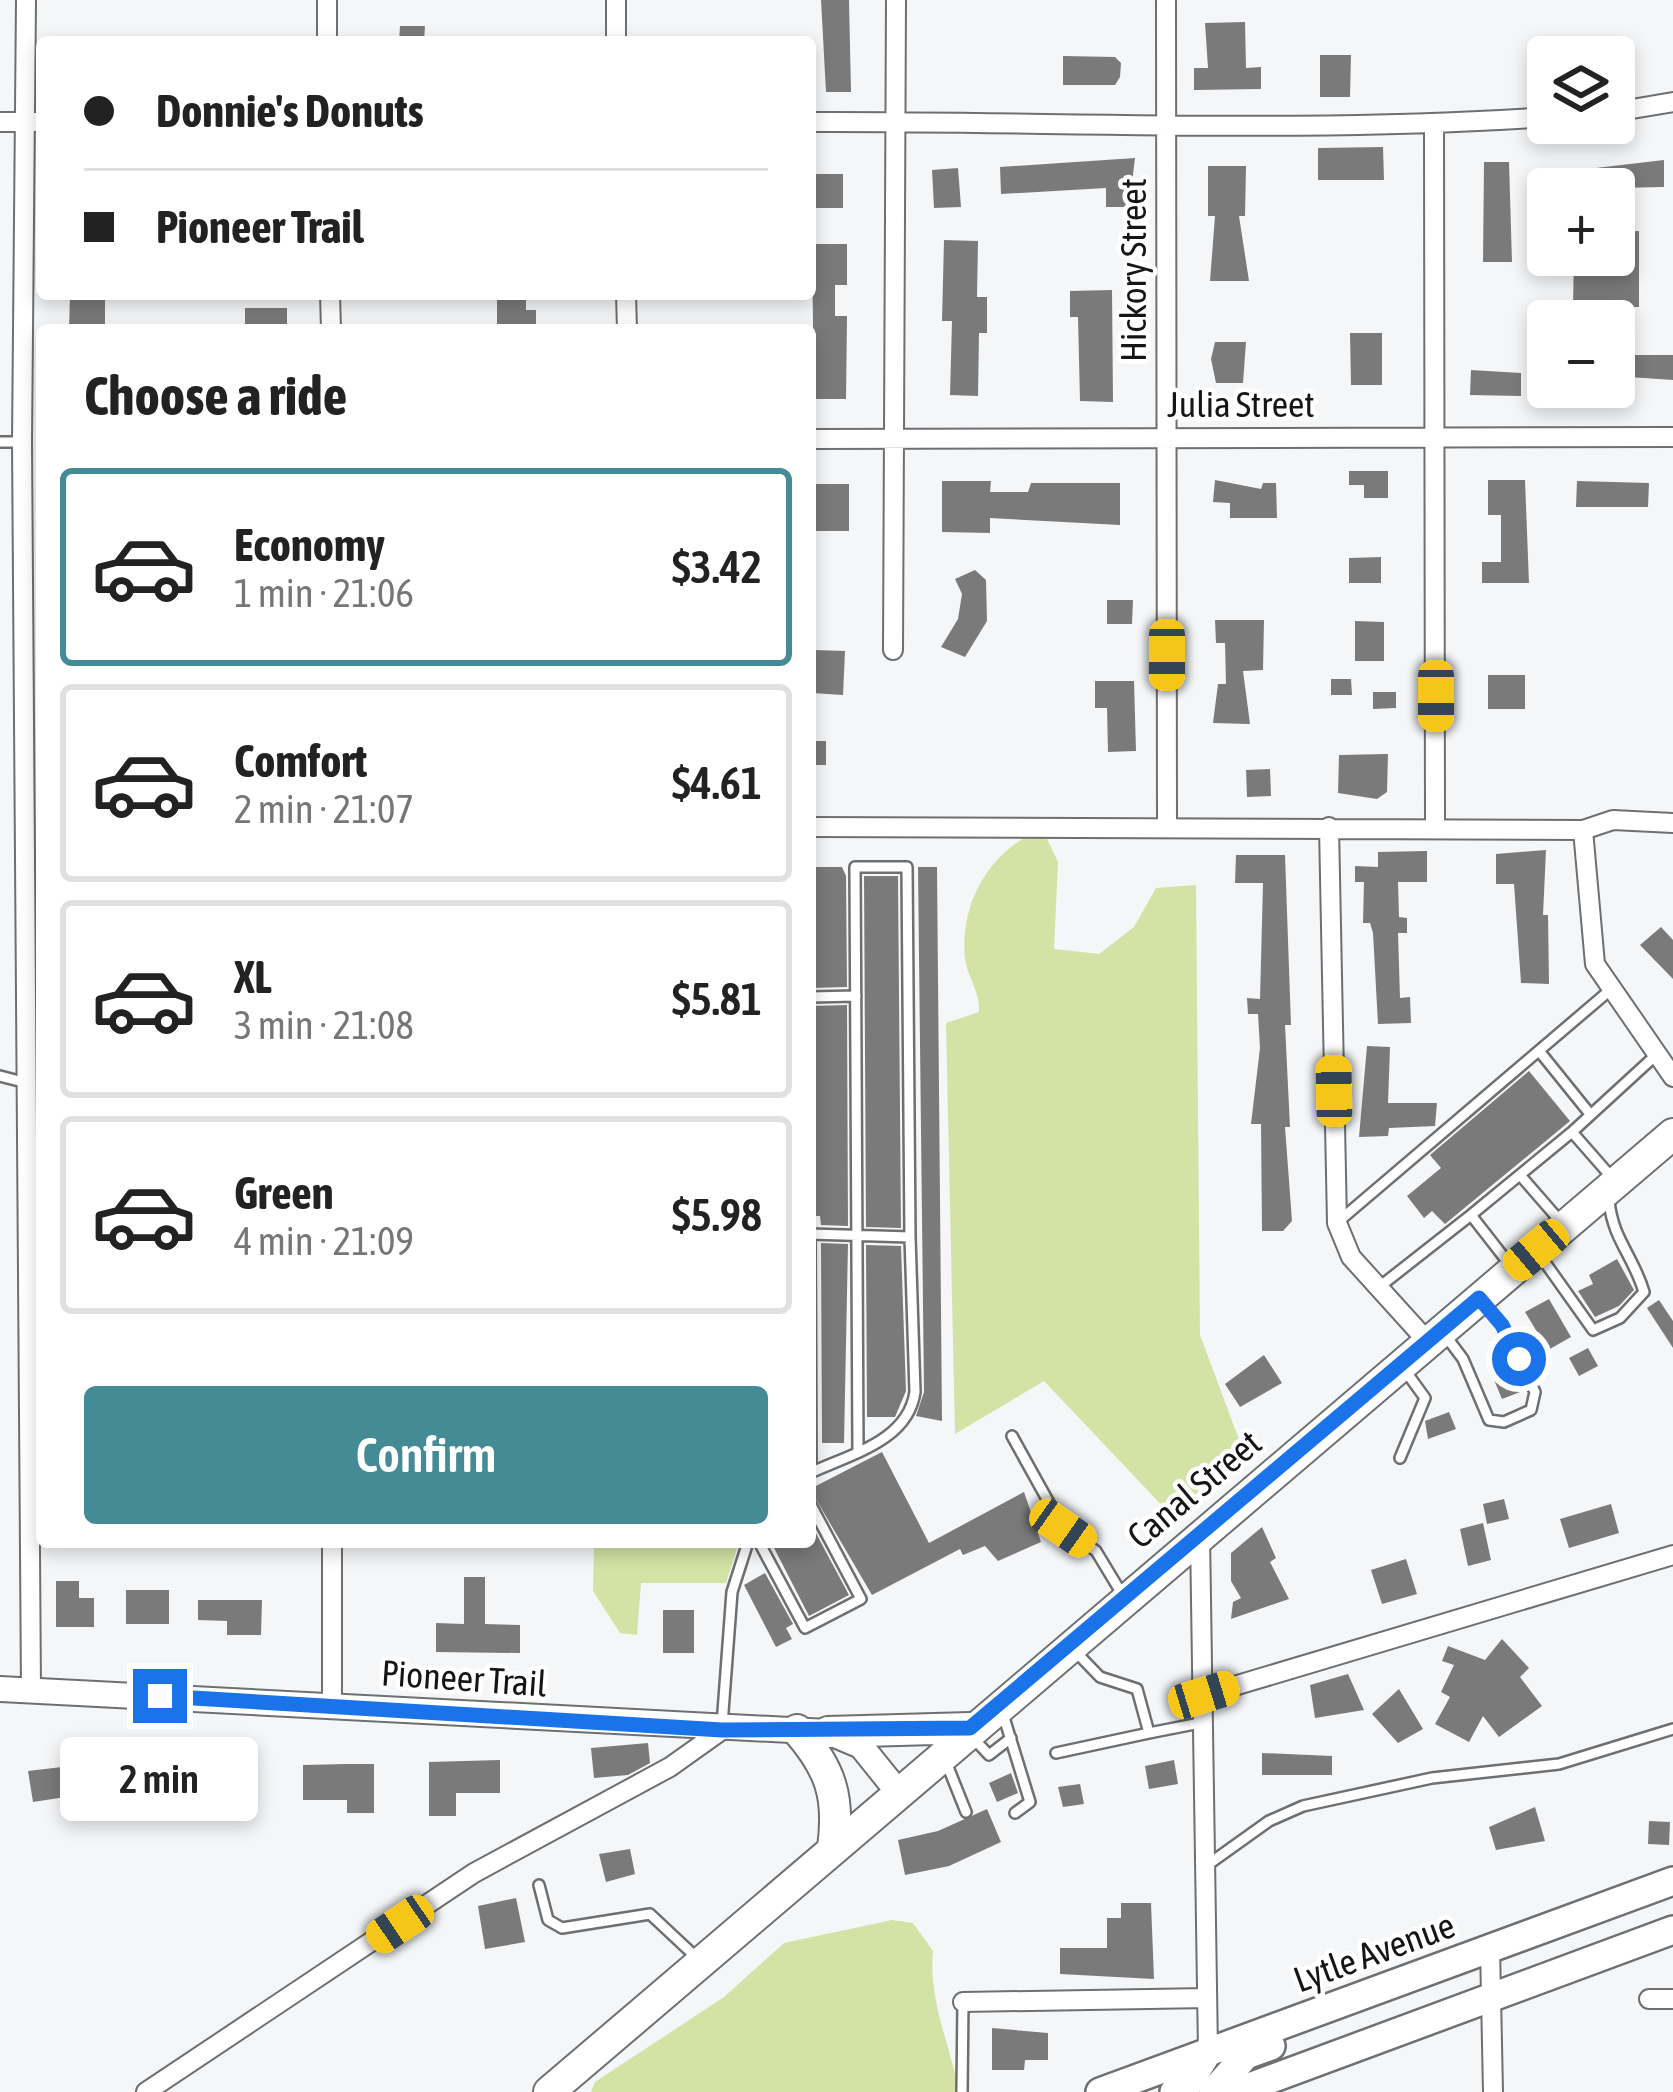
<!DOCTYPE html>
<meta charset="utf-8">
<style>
:root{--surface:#fff;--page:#f6f6f6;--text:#222;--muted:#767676;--line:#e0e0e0;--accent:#458b96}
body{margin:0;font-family:"Asap Condensed",sans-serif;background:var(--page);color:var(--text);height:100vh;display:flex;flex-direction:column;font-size:45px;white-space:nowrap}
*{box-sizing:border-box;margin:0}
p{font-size:39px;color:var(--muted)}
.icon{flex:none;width:66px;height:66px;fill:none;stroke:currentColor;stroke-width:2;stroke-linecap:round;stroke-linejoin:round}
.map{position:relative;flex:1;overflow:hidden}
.panel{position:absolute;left:36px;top:324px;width:780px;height:1224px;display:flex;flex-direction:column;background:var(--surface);border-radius:12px;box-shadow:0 6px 18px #0003}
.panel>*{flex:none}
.banner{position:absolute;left:36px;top:36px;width:780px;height:264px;border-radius:12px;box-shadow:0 6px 18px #0003;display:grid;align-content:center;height:264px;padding:0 48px;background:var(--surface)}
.fabs{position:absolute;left:1527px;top:36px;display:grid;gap:24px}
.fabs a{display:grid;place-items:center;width:108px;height:108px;border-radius:12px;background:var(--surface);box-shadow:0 6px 18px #0003;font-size:60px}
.end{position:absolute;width:54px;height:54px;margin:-27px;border:15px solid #1a73e8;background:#fff;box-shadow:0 0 0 6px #fff}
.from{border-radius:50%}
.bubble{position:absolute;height:84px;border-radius:12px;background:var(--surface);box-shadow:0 6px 18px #0003;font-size:39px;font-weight:600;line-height:84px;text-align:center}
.car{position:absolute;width:36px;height:72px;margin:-36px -18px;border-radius:15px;box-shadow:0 0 9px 3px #0007;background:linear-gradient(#f5c518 24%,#345 0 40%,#f5c518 0 76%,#345 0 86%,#f5c518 0)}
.banner b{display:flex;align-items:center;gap:42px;height:114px;font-size:45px}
.banner b+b{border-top:3px solid var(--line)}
.banner i{width:30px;height:30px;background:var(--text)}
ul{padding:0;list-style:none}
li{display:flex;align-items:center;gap:36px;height:198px;margin:0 24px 18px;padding:0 24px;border:6px solid var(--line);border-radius:12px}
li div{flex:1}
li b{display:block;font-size:45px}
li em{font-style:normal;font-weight:600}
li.current{border-color:var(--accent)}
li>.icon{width:108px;height:108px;stroke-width:1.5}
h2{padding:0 48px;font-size:54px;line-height:144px}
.button{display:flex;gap:24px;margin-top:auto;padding:24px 48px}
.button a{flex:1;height:138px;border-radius:12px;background:var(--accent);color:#fff;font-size:48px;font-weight:600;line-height:138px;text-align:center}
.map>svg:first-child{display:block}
.green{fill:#d3e3a6}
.building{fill:#7b7a7b}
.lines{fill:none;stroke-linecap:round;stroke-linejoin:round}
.service-casing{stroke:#6d6f71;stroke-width:14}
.minor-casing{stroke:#6d6f71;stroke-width:22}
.tertiary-casing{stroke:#6d6f71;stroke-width:28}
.secondary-casing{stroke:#6d6f71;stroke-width:32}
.primary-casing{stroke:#6d6f71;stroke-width:34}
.service{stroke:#fff;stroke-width:9}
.minor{stroke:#fff;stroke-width:18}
.tertiary{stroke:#fff;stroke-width:24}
.secondary{stroke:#fff;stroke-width:27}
.primary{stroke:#fff;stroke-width:30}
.route{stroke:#1a73e8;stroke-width:15}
.labels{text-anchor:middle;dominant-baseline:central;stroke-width:9;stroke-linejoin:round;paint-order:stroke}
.street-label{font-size:36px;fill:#141516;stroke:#fff}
</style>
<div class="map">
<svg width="1673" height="2092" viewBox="0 0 1673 2092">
<rect width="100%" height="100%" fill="#f4f6f8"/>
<path class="green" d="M1043,830L1058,862L1054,949L1099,954L1134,927L1156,888L1196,885L1200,1335L1244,1453L1171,1515L1044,1381L955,1434L946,1023L979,1012C980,990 967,977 965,958C959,903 992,846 1043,830Z
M594,1542H739L726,1583H641L637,1635L620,1633L593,1591Z
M892,1920L913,1923L933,1951C928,2000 950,2044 959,2092H591L595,2082L724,1997L784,1943Z"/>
<path class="building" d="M821,0H849L851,92H826Z
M1245,22L1246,68L1261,67V89L1194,90V68H1208L1205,23Z
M400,26H425L424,42H399Z
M1320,55H1351L1350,97H1320Z
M1063,56L1115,57L1121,63L1120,77L1115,85H1063Z
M1383,147L1384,180H1318V148Z
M1135,158L1129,207H1106V188L1001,194L1000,167Z
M1664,160V187L1563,189L1562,172Z
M1484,162H1509L1512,262H1483Z
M1208,166H1246L1245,216H1239L1249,281H1210L1215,216H1208Z
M958,168L961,207L934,208L932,170Z
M813,174H843V208H813Z
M1639,231V307H1573L1574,255H1614V232Z
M944,240L978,241L977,297H987V333H979L978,396L950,395L952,321H942Z
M812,244H847V285H835V316H847L846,399H814Z
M1112,290L1113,402L1080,401L1078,317H1070V291Z
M70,294H105V330H69Z
M497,294H526V310H536V330H497Z
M245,308H287V330H245Z
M1350,333H1382V385H1351Z
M1215,342H1246L1243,383H1216L1211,359Z
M1634,349V355H1673V380L1614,376V350Z
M1471,370L1521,373V396L1470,395Z
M1349,471H1388V498H1364V485H1349Z
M1215,480L1261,489L1263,483H1276L1277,518H1230V503L1213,502Z
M1488,480H1525L1529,583H1482V562H1501V515H1488Z
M942,481H991L990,492H1028L1031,483H1120V525L990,518V533L942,532Z
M1577,481L1649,483L1648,507H1576Z
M810,484H849V531H810Z
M1381,557V583H1349V558Z
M975,570L986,580L987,621L965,657L941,647L958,619L962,594L955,579Z
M1107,600H1133L1132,624H1107Z
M1215,620H1264L1263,670L1243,671L1250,724L1213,723L1218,684H1226L1225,643H1216Z
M1355,621L1384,622V661H1355Z
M814,650L845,651L843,695L812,693Z
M1488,675H1525V709H1488Z
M1331,679H1351L1352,695H1331Z
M1095,681H1134L1136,751L1108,752L1107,708H1095Z
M1373,692H1396V708L1373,709Z
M810,741H826V765H810Z
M1388,754L1387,792L1377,799L1338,793L1339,755Z
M1270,769L1271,796L1247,797L1246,770Z
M1546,850L1543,915H1548L1549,984L1521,983L1514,884H1496V854Z
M1427,851V882H1398L1399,917L1407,918V933H1398L1400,998L1410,997L1411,1023L1378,1024L1373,933L1370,923H1363L1364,882H1355V866L1378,867V852Z
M1236,855H1285L1291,1025H1285L1290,1127H1285L1292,1221L1283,1231H1262L1261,1124H1251L1260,1048L1258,1014H1248L1247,998L1260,999L1263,883H1235Z
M810,867H842L846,876L847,987L810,988Z
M918,867H937L942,1421L916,1416L924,1392Z
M864,876H898L901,1228L866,1227Z
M1661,927L1673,940V979L1640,945Z
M847,1005L848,1226L821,1225L820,1216H810V1006Z
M1367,1046L1390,1047L1388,1103H1437L1435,1126L1389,1128L1388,1136L1359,1137Z
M1529,1071L1570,1121L1445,1224L1432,1211L1424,1218L1407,1196L1441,1168L1430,1155Z
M821,1243L848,1244L844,1443H822Z
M866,1245L901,1246L906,1391L895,1417H867Z
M1617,1259L1634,1290L1619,1306L1595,1317L1578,1291L1593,1284L1589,1275Z
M1549,1299L1571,1337L1548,1350L1525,1312Z
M1659,1300L1673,1321V1348L1647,1308Z
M1588,1348L1598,1366L1579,1376L1569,1358Z
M1264,1355L1282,1383L1240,1407L1225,1384Z
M1507,1360L1520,1392L1502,1399L1489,1368Z
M1449,1412L1456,1429L1428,1439L1425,1421Z
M882,1452L929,1543L1024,1492L1041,1542L998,1561L985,1546L963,1555L960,1549L872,1595L810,1489Z
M1504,1499L1509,1519L1487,1524L1483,1504Z
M1611,1504L1619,1533L1569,1548L1560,1519Z
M810,1522L849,1595L809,1616L771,1542H810Z
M1483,1523L1491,1560L1468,1566L1460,1529Z
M1262,1527L1276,1558L1270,1562L1289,1599L1231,1619L1233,1602L1241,1598L1231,1581V1553Z
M1406,1559L1417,1594L1382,1604L1371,1570Z
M765,1573L793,1624L786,1628L792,1639L776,1647L744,1585Z
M464,1577H485V1624L520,1625V1653L436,1652V1623L464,1624Z
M56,1581H79V1598H94V1627H56Z
M126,1590H169V1624H126Z
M198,1600H262L261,1635H227V1621L198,1620Z
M663,1610H694V1653H663Z
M1502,1639L1529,1668L1520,1677L1542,1706L1499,1737L1483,1716L1469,1742L1435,1724L1450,1697L1441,1692L1454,1665L1442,1661L1448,1646L1485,1660Z
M1348,1674L1364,1710L1315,1718L1310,1685Z
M1399,1689L1423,1729L1398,1743L1372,1714Z
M648,1743L650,1763L628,1775L594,1778L591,1748Z
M1262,1753L1332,1756V1775H1262Z
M500,1760V1793H456V1816H429V1762Z
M1174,1760L1178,1784L1149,1789L1145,1766Z
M347,1764H374V1813H347V1800H303V1765Z
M195,1765H236V1807H195Z
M62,1767H111V1806H85V1794L33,1802L28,1771Z
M1011,1773L1018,1793L997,1802L989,1783Z
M1080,1784L1084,1804L1063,1807L1058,1787Z
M1535,1807L1545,1841L1496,1850L1489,1827Z
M987,1809L1001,1842L949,1866L905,1875L898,1840L938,1831Z
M1649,1821L1670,1822L1669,1845L1648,1844Z
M630,1849L635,1874L606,1882L599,1854Z
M516,1898L525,1942L485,1949L478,1906Z
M1121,1903H1151L1154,1979L1060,1974V1948H1107V1918H1121Z
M992,2028L1048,2033V2060H1025L1024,2070H992Z"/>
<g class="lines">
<defs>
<path id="service" d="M0,442H22
M810,997L856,996
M1540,1052L1590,1114
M0,1076L27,1083
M1572,1132L1656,1055
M1520,1175L1560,1221
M1339,1221L1609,991
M810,1234L910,1237L915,1392C908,1441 851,1454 810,1473
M810,1234L811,1473
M1539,1254L1593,1330L1620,1318L1644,1292C1633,1255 1613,1240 1609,1201
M1510,1265L1471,1215L1572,1132L1614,1180
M1378,1288L1471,1215
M1445,1335L1463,1359L1489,1420L1504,1422L1531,1410L1535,1392L1502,1325L1484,1304
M1012,1436L1063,1528L1096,1551L1122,1594
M858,1451L855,867H907L910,1237
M1400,1458L1425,1398L1404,1369
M759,1542L805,1628L861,1599L810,1503
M1073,1649L1100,1677L1137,1689L1149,1733L1205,1722
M1002,1711L1030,1802L1015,1813
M722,1725L732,1592L748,1542
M974,1739L989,1755L1011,1738
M1056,1753L1149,1733
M946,1762L966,1812
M1206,1866L1269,1821L1303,1806L1432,1778L1559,1764L1673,1729
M539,1885L548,1920L562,1928L650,1914L697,1958
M962,2092L963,2002"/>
<path id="minor" d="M26,0L22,442L31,1690
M616,0V42
M1166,0L1167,828
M327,42V0
M1614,112L1673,102
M0,122H42
M810,122C1056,121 1302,134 1548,117
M1434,125L1435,826
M330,294L331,330
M626,294L627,330
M810,439L1673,437
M893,650L896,0
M810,827L1583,830L1613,820L1673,823
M1329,827L1337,1223L1351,1257L1428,1342
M1583,830L1595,964L1673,1077
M1200,1535L1208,2052
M1204,1695L1673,1555
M332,1706V1542
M1490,1947L1493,2092
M1649,1999H1673
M963,2002L1207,1998
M146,2092L474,1873L670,1767L722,1730"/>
<path id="tertiary" d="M0,1689L828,1732L861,1746L898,1792"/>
<path id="secondary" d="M1100,2092L1673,1881
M1174,2092L1188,2084L1208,2052
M1213,2092L1246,2055L1271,2046
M1236,2092L1673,1930"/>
<path id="primary" d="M797,1730C831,1769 840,1797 833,1848
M828,1732L970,1728
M549,2092L1673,1134"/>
</defs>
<use href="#service" class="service-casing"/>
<use href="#minor" class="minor-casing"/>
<use href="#tertiary" class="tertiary-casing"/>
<use href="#secondary" class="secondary-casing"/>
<use href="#primary" class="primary-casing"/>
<use href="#service" class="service"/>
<use href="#minor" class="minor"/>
<use href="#tertiary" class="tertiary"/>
<use href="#secondary" class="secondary"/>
<use href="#primary" class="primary"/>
</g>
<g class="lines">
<path class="route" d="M160,1696L722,1730L970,1728L1479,1298L1502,1325L1519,1359"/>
</g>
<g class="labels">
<g class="street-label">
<text transform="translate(1133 270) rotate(-90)">Hickory Street</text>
<text x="1241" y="404">Julia Street</text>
<text transform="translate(1194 1489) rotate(-40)">Canal Street</text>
<text transform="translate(464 1678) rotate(4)">Pioneer Trail</text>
<text transform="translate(1374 1952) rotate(-20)">Lytle Avenue</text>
</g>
</g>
</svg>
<div class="fabs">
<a><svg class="icon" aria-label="layers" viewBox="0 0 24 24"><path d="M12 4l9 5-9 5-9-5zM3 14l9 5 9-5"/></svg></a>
<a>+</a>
<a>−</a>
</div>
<i class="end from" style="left:1519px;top:1359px"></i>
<i class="end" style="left:160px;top:1696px"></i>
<div class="bubble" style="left:60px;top:1737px;width:198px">2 min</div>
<i class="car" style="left:1167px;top:655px;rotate:180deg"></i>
<i class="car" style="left:1436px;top:696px;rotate:180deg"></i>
<i class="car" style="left:1334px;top:1091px;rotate:359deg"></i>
<i class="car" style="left:1536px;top:1250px;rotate:230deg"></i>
<i class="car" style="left:1063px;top:1528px;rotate:125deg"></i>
<i class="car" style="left:1204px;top:1695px;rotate:73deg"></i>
<i class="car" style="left:400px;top:1924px;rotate:236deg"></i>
<div class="banner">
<b><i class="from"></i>Donnie's Donuts</b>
<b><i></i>Pioneer Trail</b>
</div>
<section class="panel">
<h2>Choose a ride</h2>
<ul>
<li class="current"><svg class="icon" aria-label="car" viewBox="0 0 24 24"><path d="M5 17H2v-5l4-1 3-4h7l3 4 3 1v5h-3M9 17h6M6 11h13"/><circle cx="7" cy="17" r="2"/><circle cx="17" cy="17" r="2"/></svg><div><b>Economy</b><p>1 min · 21:06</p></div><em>$3.42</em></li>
<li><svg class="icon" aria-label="car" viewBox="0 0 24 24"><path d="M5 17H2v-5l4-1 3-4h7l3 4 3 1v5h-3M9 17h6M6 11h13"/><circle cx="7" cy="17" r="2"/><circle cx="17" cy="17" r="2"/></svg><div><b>Comfort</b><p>2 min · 21:07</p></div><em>$4.61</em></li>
<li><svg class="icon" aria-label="car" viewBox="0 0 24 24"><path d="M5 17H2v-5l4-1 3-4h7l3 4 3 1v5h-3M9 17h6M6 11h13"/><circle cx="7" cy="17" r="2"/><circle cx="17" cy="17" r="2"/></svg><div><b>XL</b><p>3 min · 21:08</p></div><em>$5.81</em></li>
<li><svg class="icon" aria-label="car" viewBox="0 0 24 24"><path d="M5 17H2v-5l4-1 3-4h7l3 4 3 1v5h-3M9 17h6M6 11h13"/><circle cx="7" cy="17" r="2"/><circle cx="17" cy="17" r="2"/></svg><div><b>Green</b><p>4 min · 21:09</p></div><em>$5.98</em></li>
</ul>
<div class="button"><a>Confirm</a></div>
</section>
</div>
